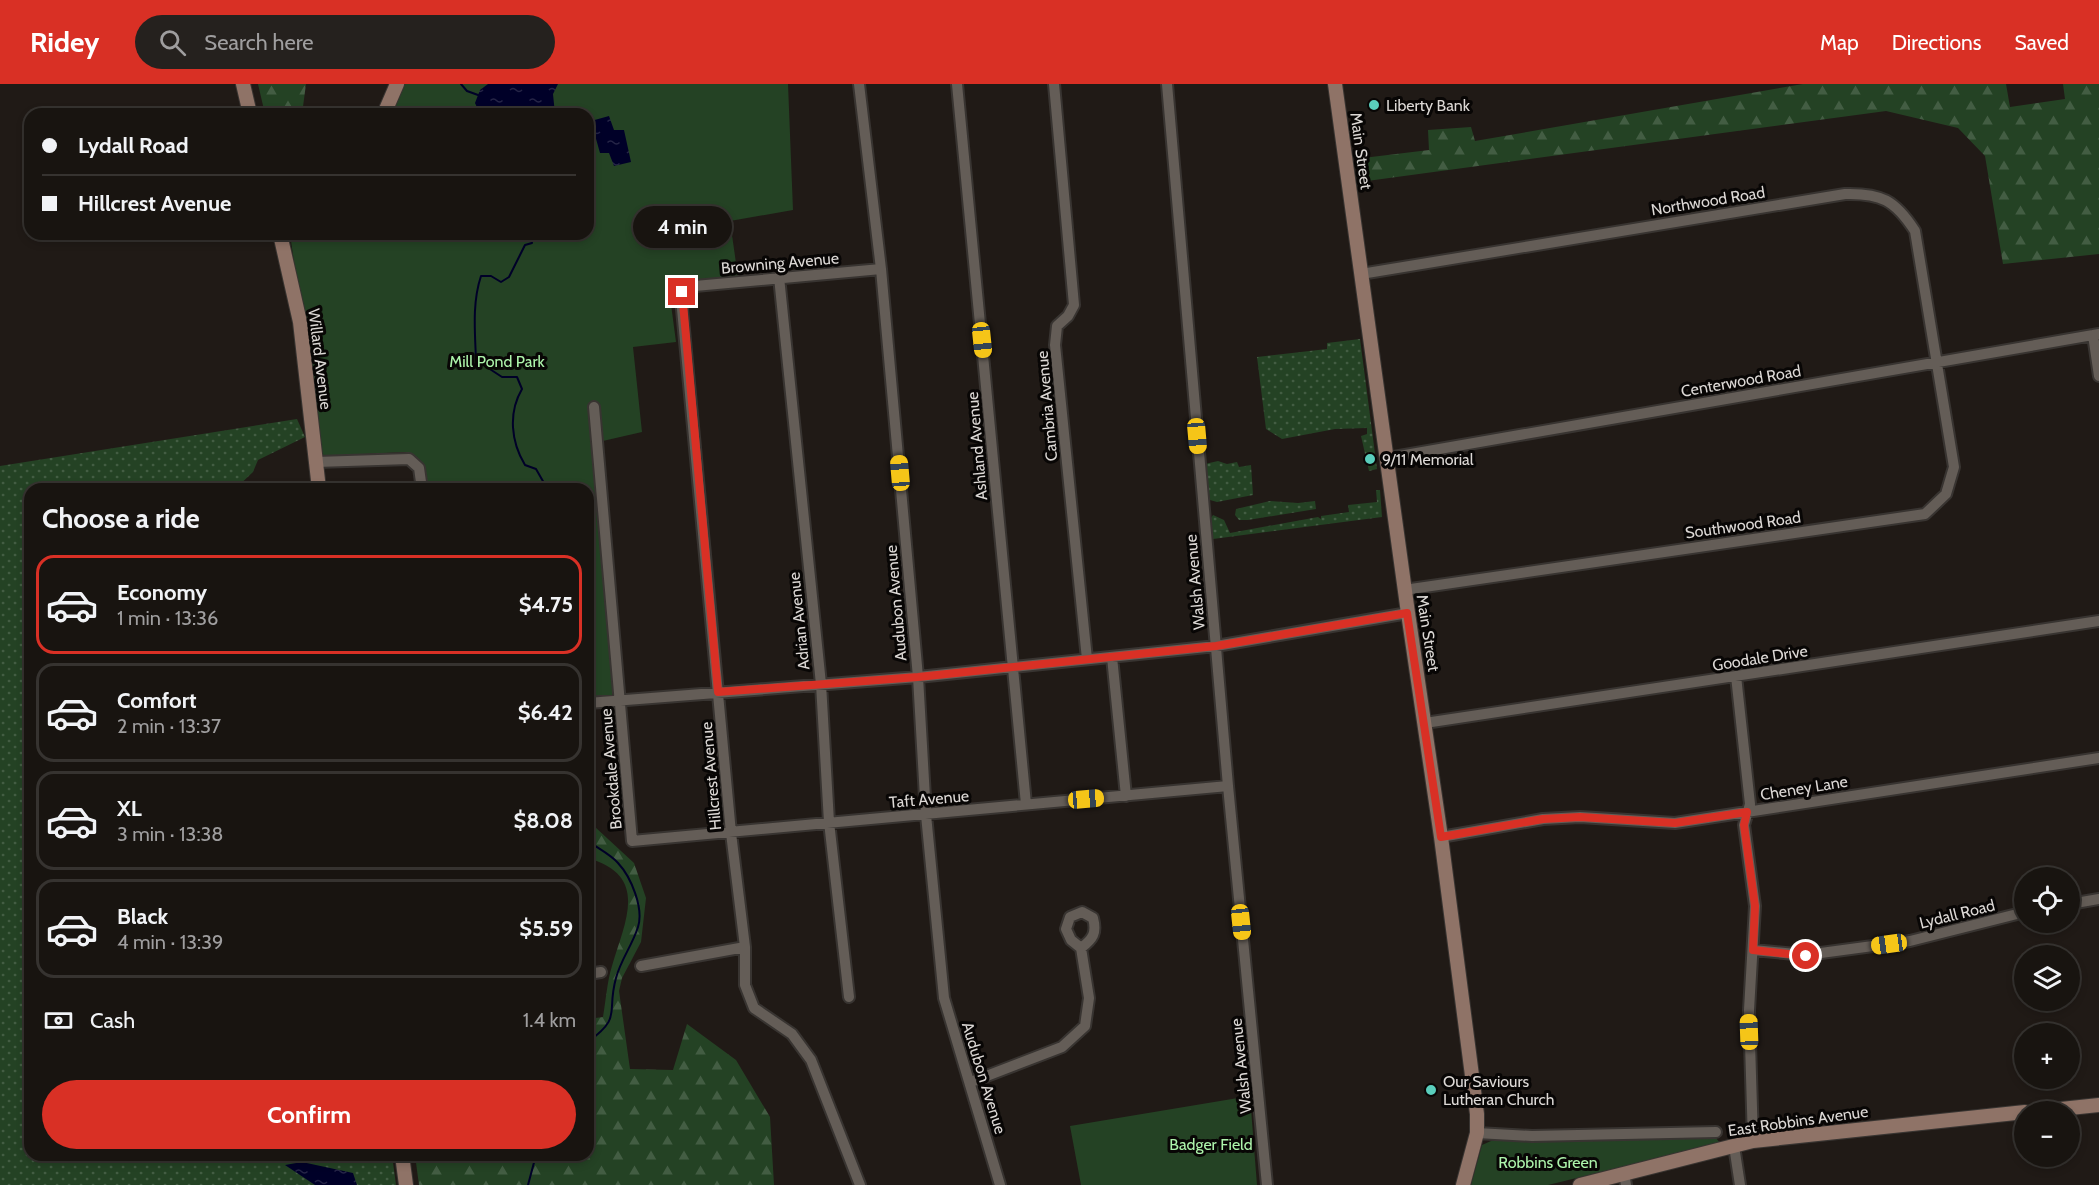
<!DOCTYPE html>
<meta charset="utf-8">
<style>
:root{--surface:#181410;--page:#25211e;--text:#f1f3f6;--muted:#9f9e9f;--line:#363330;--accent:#d93025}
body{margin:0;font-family:Cabin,sans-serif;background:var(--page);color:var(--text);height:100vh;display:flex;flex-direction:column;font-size:22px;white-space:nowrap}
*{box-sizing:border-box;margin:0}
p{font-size:20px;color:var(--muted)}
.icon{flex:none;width:33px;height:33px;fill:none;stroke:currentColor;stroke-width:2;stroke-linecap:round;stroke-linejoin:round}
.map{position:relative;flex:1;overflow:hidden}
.details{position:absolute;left:24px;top:399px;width:570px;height:678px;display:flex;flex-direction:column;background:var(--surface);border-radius:18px;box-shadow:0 3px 9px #0003,0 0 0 2px var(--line)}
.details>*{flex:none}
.banner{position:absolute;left:24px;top:24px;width:570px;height:132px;border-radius:18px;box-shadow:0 3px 9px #0003,0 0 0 2px var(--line);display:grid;align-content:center;height:132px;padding:0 18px;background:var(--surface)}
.controls{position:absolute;left:2014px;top:783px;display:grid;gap:12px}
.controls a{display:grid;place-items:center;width:66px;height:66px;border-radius:50%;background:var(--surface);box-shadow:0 3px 9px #0003,0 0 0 2px var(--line);font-size:30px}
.end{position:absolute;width:27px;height:27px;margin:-14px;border:8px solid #d93025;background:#fff;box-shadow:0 0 0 3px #fff}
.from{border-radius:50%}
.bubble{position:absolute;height:42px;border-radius:21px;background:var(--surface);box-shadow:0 3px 9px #0003,0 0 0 2px var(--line);font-size:20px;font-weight:800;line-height:42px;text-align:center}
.car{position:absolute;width:18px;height:36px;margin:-18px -9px;border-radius:8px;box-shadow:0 0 4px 2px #0007;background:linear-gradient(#f5c518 24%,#345 0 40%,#f5c518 0 76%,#345 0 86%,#f5c518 0)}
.banner b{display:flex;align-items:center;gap:21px;height:57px;font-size:22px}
.banner b+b{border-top:2px solid var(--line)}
.banner i{width:15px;height:15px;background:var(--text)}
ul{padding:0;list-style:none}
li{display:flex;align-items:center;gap:18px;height:99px;margin:0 12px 9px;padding:0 6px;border:3px solid var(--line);border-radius:18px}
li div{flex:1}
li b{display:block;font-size:22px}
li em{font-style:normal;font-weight:800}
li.current{border-color:var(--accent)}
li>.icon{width:54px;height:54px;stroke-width:1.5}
h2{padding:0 18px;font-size:27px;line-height:72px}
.pay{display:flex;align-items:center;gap:15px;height:66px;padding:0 18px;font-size:22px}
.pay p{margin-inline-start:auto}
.action{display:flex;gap:12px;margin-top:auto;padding:12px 18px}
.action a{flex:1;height:69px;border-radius:36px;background:var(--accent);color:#fff;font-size:24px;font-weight:800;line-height:69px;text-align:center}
header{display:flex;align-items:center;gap:36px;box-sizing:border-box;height:84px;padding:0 30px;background:var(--accent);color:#fff}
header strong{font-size:28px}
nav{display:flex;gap:33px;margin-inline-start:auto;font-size:21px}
.search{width:420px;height:54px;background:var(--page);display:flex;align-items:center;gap:15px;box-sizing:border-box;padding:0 21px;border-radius:33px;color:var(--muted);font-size:22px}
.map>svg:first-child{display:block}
.grass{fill:url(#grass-dots)}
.forest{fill:url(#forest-firs)}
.green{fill:#244224}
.water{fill:url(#water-ripples)}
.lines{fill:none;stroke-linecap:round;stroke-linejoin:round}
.stream{stroke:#000028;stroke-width:2}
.street-casing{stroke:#383431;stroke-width:14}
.secondary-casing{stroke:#383431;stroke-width:16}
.street{stroke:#645d57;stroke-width:10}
.secondary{stroke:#8f7367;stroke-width:14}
.route{stroke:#d93025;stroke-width:8}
.poi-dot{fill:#5acebc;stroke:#080605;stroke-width:2}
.labels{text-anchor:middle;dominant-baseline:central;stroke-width:6;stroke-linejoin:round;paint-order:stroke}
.poi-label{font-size:16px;fill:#dcd8d5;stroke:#080605;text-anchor:start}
.street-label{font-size:16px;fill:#dcd8d5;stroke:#080605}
.park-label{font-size:16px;fill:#adf4ab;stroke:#080605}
</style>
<header>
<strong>Ridey</strong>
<div class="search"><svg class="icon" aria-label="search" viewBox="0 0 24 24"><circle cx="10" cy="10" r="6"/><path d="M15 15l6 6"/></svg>Search here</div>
<nav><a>Map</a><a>Directions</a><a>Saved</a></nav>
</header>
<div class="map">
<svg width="2099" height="1101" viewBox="0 0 2099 1101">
<defs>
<pattern id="grass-dots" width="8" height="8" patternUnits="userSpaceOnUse" patternTransform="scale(1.5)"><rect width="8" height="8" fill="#244224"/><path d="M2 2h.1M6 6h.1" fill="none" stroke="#435d43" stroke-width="1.8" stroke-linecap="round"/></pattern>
<pattern id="forest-firs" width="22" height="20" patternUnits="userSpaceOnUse" patternTransform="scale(1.5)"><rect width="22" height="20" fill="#244224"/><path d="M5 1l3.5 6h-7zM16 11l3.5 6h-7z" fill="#435d43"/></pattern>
<pattern id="water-ripples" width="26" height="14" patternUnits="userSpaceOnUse" patternTransform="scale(1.5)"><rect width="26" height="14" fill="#000028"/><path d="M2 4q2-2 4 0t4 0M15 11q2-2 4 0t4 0" fill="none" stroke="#252446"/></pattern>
</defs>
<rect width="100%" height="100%" fill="#201a16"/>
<path class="grass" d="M1360,255L1377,385L1369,387L1361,352L1367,350V344L1335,345L1282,355L1266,345L1257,273L1327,265V259Z
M297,335L305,353L258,376L253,388L235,405H30V1071H392L396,1101H0V382Z
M1218,377L1227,380L1237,378L1239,383L1251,381L1253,411L1217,418L1210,416L1205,380Z
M1376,406H1380L1382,433L1213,455L1211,434L1213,431L1224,436L1230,449L1318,433L1321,435V432L1349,428L1348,421L1377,418Z
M1270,417L1298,419L1315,417L1316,425L1248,436H1239L1235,431L1236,425Z"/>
<path class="forest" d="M258,0H306L302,30H265Z
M1803,0H2006L2010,23L2065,15L2063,0H2099V170L2003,180L1985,72L1958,44L1886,27L1367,97L1363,74L1429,66L1428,46L1471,43L1475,57Z
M588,688L595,743L634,779L646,814L641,858L622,894L619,907L630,985L673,986L687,940L736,976L770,1033L774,1101H419L415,1071H588V935L603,933C606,916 607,898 612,882C625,837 650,792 588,774Z"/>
<path class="green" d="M403,0H788L793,126L730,137L738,193L669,205L676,258L633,263L642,348L594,359L614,594L612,612L588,613V405H428L423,379L405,368L322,372L290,150H588V30H390Z
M1250,1012L1257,1101H1081L1070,1042Z
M1716,1054L1720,1059L1548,1101H1471L1482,1061L1491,1057Z"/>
<path class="water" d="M488,0H558L553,10L555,30H480L475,19L480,6Z
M609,32L614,46H624L631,78L614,82L609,69H600L591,37Z
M302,1078L353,1089L357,1101H315L285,1081Z"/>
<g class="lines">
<path class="stream" d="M461,0L467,7L478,11
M531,150L532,159L525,161L509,193L501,198L491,192H481C472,219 475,248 476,276L502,293H517L522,305C508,329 511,358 525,381L536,385L544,399L542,405
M588,757C597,764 610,770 618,779C631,793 644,824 638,843C632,862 621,875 616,894C606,930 623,932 588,958
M528,1101L536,1071"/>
<defs>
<path id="street" d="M859,0L881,185L918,593L926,731L944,914L1000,1101
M957,0L1026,720
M1054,0L1074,221L1068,232L1057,242L1055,261L1087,575
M1167,0L1228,702L1267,1101
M1361,190L1845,110C1881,109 1895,116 1915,147L1954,383L1946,410L1925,430L1404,506
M779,193L821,600L829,738L849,913
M2093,251L2099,292
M594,323L632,757L1228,702
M1388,374L2099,250
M316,378L409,375L419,384L422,405
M1112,573L1126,712
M1736,592L1750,720L1744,741L1755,822L1749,926L1753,1057
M588,619L918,593L1216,562L1408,529
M1425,639L2099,537
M1441,753L1543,735L1580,733L1675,739L2099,674
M2070,820L2099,815
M1753,866L1806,871L1910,857L2025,828
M641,882L745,863
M588,890L601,888
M971,998L1062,963L1085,942L1089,914L1081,864L1071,856L1066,845L1070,833L1082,828L1093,834C1097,849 1093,855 1081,864
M1477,1049L1532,1052L1716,1048
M1734,1062L1740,1101
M1624,1089L1626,1101
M860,1101L811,976L792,950L754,924L745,901V863L731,749L681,214L682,208L695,202L881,185"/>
<path id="secondary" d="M243,0L250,30
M1335,0L1408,529L1441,753L1477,1030V1049L1463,1101
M384,30L397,0
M280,150L300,238L319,405
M2032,1028L2099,1021
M402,1071L406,1101
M1580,1101L1753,1057L2025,1028"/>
</defs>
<use href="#street" class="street-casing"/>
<use href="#secondary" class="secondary-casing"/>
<use href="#street" class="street"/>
<use href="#secondary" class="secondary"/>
</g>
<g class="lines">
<path class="route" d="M682,208L718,608L918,593L1216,562L1407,529L1441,753L1543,735L1580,733L1675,739L1747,728L1744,741L1755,822L1753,866L1806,872"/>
</g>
<g class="poi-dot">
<circle cx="1374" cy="21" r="6"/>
<circle cx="1370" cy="375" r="6"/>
<circle cx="1431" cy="1006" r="6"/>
</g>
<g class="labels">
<g class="poi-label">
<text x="1386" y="21">Liberty Bank</text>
<text x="1382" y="375">9/11 Memorial</text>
<text x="1443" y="997">Our Saviours<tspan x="1443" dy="18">Lutheran Church</tspan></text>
</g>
<g class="street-label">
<text transform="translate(1361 67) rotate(82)">Main Street</text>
<text transform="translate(1708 117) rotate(-9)">Northwood Road</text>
<text transform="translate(780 179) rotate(-5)">Browning Avenue</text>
<text transform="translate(320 275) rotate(83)">Willard Avenue</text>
<text transform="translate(1741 297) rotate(-10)">Centerwood Road</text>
<text transform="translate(1047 322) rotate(-95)">Cambria Avenue</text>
<text transform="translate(977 362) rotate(-95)">Ashland Avenue</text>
<text transform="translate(1743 441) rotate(-8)">Southwood Road</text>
<text transform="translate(1195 498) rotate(-95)">Walsh Avenue</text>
<text transform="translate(896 519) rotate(-95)">Audubon Avenue</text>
<text transform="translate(799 537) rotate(-96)">Adrian Avenue</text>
<text transform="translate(1428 549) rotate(81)">Main Street</text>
<text transform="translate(1760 574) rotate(-9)">Goodale Drive</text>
<text transform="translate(611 685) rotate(-95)">Brookdale Avenue</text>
<text transform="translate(711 692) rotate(-95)">Hillcrest Avenue</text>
<text transform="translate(1804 704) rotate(-9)">Cheney Lane</text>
<text transform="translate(929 715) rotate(-5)">Taft Avenue</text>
<text transform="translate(1957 830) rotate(-14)">Lydall Road</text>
<text transform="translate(1241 982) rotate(-96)">Walsh Avenue</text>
<text transform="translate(984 994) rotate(73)">Audubon Avenue</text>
<text transform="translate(1798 1037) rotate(-8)">East Robbins Avenue</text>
</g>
<g class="park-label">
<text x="497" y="277">Mill Pond Park</text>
<text x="1211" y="1060">Badger Field</text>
<text x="1548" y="1078">Robbins Green</text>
</g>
</g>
</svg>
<div class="controls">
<a><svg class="icon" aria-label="locate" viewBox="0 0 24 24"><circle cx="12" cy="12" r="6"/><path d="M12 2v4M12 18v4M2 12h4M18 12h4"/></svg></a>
<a><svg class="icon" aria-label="layers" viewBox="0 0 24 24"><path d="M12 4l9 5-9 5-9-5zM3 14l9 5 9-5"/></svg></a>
<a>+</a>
<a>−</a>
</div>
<i class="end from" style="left:1806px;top:872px"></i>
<i class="end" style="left:682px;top:208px"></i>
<div class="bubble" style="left:633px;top:122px;width:99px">4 min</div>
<i class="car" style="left:982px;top:256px;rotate:174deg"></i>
<i class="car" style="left:1197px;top:352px;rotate:175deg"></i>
<i class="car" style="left:900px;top:389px;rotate:355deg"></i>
<i class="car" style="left:1086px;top:715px;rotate:85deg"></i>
<i class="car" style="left:1241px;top:838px;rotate:174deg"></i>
<i class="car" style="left:1889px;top:860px;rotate:262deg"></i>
<i class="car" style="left:1749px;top:948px;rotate:358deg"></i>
<div class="banner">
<b><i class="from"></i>Lydall Road</b>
<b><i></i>Hillcrest Avenue</b>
</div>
<section class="details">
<h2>Choose a ride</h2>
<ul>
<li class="current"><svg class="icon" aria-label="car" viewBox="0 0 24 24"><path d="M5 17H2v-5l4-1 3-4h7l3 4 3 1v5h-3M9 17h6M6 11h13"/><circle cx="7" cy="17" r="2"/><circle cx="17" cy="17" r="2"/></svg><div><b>Economy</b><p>1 min · 13:36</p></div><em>$4.75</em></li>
<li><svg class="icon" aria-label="car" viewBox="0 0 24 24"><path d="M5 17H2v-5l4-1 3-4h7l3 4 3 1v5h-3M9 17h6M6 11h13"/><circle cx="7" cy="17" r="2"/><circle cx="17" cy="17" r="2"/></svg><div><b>Comfort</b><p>2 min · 13:37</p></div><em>$6.42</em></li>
<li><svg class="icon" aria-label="car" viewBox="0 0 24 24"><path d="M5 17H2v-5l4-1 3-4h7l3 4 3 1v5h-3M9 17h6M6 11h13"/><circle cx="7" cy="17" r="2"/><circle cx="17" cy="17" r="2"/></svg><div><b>XL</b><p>3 min · 13:38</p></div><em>$8.08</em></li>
<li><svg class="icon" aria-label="car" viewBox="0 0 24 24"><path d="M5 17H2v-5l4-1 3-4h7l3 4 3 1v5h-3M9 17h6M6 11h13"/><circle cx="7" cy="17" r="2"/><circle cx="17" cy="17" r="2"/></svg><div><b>Black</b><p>4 min · 13:39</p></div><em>$5.59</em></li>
</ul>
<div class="pay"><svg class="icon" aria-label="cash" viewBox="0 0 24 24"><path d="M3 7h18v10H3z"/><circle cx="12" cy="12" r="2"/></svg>Cash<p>1.4 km</p></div>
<div class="action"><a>Confirm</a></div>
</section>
</div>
